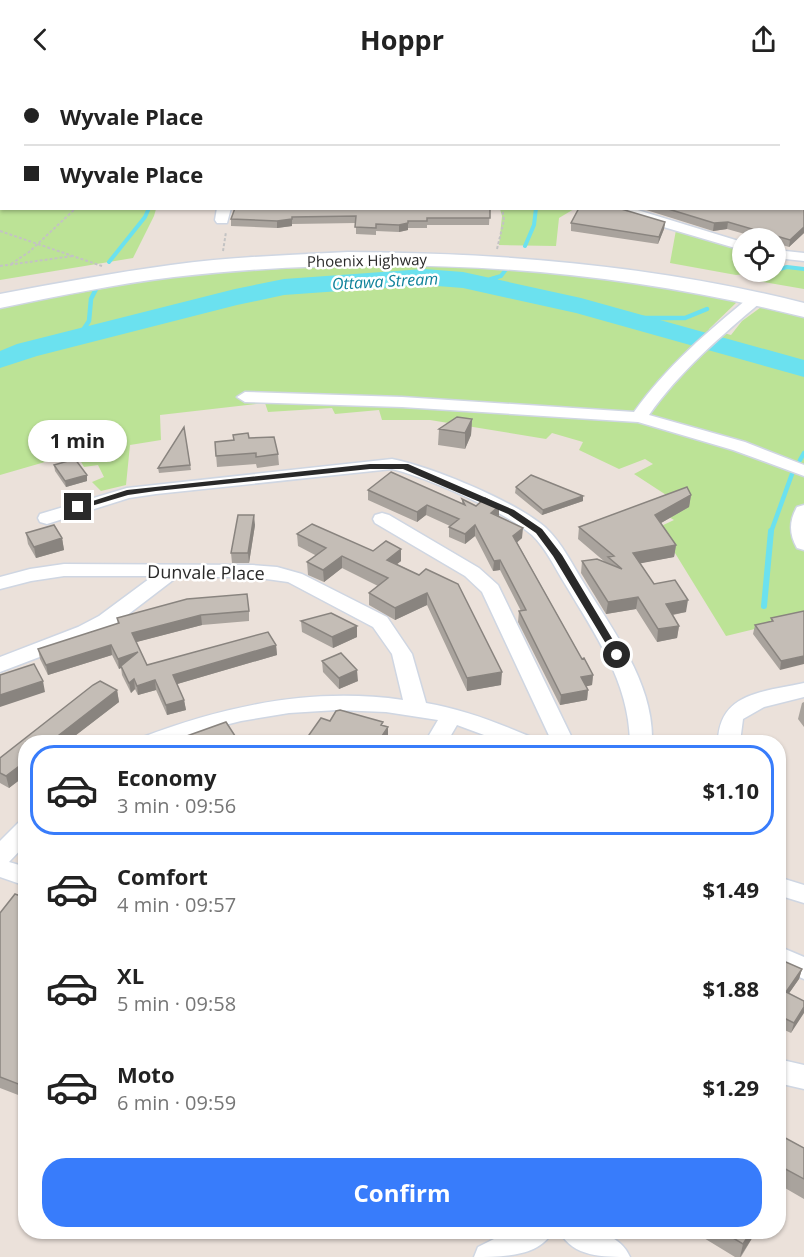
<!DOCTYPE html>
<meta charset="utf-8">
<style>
:root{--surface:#fff;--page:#f6f6f6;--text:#222;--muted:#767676;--line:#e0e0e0;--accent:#387cfb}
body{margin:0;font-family:"Open Sans",sans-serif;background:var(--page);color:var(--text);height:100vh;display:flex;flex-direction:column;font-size:22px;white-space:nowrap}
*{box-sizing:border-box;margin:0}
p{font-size:20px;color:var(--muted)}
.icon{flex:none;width:33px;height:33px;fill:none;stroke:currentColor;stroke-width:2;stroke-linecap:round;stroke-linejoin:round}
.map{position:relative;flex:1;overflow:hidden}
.sheet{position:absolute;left:18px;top:657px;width:768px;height:504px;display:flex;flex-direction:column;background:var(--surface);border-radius:24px;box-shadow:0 2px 4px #0004}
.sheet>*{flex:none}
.hud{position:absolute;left:0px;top:0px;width:804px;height:132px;box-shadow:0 2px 4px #0004;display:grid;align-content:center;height:132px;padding:0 24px;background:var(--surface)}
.tools{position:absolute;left:732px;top:150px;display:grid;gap:12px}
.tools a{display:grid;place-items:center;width:54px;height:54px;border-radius:50%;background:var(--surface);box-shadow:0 2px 4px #0004;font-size:30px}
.end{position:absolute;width:27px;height:27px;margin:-14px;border:8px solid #292929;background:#fff;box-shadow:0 0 0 3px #fff}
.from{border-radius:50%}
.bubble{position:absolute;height:42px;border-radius:21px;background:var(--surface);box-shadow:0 2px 4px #0004;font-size:20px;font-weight:700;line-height:42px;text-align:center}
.hud b{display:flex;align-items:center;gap:21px;height:57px;font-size:22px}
.hud b+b{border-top:2px solid var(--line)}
.hud i{width:15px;height:15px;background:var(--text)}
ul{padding:10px 0 0;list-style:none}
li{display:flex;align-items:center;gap:18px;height:90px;margin:0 12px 9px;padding:0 12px;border:3px solid transparent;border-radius:24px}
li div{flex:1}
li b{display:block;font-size:22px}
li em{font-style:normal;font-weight:700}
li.current{border-color:var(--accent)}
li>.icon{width:54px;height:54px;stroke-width:1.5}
.action{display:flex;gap:12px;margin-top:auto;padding:12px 24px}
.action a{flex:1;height:69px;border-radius:24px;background:var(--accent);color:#fff;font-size:24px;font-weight:700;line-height:69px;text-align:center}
header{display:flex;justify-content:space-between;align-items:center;height:78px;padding:0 24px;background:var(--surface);font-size:27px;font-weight:700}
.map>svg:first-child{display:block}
.green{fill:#bce396}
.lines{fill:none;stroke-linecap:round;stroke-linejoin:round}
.stream-far2{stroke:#6be1ef;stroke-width:4}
.stream-far1{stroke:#6be1ef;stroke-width:4.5}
.stream{stroke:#6be1ef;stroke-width:6}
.river{fill:#6be1ef;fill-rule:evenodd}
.minor-casing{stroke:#cfd6e2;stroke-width:3}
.secondary-casing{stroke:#cfd6e2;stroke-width:3}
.path{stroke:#c3c3c3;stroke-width:2;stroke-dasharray:3 2;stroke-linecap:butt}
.minor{fill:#fff;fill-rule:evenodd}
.secondary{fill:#fff;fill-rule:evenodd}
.wall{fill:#a9a39d}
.shaded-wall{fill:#89847f}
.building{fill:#c4bdb6;stroke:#89847f;stroke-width:1.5}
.route{fill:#292929}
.labels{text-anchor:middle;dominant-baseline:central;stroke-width:5;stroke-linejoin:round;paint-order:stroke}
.far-street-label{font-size:15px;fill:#292929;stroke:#fff}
.far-water-label{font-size:16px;font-style:italic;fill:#0c8099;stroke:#fff}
.street-label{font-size:18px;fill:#292929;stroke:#fff}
</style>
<header><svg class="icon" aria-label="back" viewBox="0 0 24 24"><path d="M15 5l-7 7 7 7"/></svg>Hoppr<svg class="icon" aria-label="share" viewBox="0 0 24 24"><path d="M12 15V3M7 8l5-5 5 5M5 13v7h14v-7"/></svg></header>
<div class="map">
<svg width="804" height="1179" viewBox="0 0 804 1179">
<rect width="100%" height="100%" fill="#ebe1da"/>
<path class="green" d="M0,0H174L2,2V130L156,131L154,138L133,180L0,202Z
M500,131V130L574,131L559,140L556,168L499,167L502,138Z
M676,152L742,173V194L754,195L736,197L670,185Z
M418,186C525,189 634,197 738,223L709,251L731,257L742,243L764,227L804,236V539L726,558L659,449L674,442L664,436L680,426L634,396L653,386L645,381L619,391L579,372L583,364L552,355L546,361L430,342H382L379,332L335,336L332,330L268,334L265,325L160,337L161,362L130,367L126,407L101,413L92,404L104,399L98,387L84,389L76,375L0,397V229L170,199L253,192Z
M804,189V211L758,203L769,194H776V191Z"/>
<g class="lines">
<path class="stream-far2" d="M662,2L665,0
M525,168L534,147L536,130
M109,184L145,139L149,130
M776,192L787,189L804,191
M491,201L501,198L507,190"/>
<path class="stream-far1" d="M479,205L496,200
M624,240H685L707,231
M79,258L89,243L91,221L96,211
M800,382L804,375
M771,454L792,396"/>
<path class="stream" d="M764,528L771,453"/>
<path class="river" d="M424,191L463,194L581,220L804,282V299L576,235L463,210L424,207L284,217L237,227L37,278L0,290V273L17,266L235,211L284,201Z"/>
<defs>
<path id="minor" d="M53,0H65L52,2Z
M306,0H341L305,2Z
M640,0H653L639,2Z
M804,51V59L802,60V52Z
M0,99H2V107H0Z
M217,130H231L227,145H217L215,142Z
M607,130H631L742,164V172L609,133Z
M776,172L804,175V183L776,180Z
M756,216L761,218L764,221L761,224C721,258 680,293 649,337L745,364L804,387V398L733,372L638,344L402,329L245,324L237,319L245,314L402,319L634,334C667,288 708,253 751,218Z
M392,381C432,389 515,423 546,450C562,465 573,488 585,507C614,554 654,606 652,664H630C629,604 595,556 565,506C555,490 546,470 532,457C506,434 426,399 392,391L156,416L129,420L47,446L40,444L38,440L40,436L127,410Z
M804,427V472L797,470C789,456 789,443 797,429Z
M382,435L389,437L479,490L498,507L574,664H552L482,514L465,498L375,445L373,441L375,437Z
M64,486L252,487L277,489L302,496L387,539L412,576L426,625C462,631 496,644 531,659L534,664H503L457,647L447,664H425L438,642L386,634L337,632L289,635L241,643L201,653L172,664H140L143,659C227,627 314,609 403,622L392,576L373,549L288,504L252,499H177L113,548L92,559L0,594V579L78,549L99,538L153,498H64L31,503L0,511V499L30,491Z
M804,605V619L764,629L743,641L740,664H718C719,614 764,614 804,605Z
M26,743V766L9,784L26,789V808L0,799V763L18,745Z
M778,799L804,807V825L778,817Z
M778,868L804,879V901L778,890Z
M778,981L804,987V1011L778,1005Z
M508,1154H552C539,1179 501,1179 474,1179L478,1169Z
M560,1154C585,1151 618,1152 630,1179C603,1179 573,1179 560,1154Z"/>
<path id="secondary" d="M348,174C503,175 654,187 804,225V239C598,187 386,175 174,199C116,206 58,218 0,230V216C57,205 113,195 171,187C230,179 289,177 348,174Z"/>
</defs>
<use href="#minor" class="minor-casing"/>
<use href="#secondary" class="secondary-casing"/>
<path class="path" d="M0,153L102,188
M497,171L504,142L502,130
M223,173L226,154
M11,186L29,174L76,130
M0,188L73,178"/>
<use href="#minor" class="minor"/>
<use href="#secondary" class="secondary"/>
</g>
<path class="wall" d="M366,0H625L623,2H372Z
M2,32V97L0,98V33Z
M804,115V155L789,169L776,165V160H759L727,151L713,153L640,130H802Z
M490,130L489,147H427V150H408V152L399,154L376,153V157L356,156V145L292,146V148L277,150L231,148V141Z
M665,144L664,151L658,166L571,153V145Z
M472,341L471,357L465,371L438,367L439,351Z
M184,349L191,392L159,395L158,390Z
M249,360L278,376L279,387L257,390L256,386L217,389L215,364Z
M54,387L87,403L66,409L55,393Z
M516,409L583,423L542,437L515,415Z
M368,412L462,425V421L476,428H499V438L522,460L517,464L582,581L593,597L592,607L586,608L588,612L587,622L560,627L518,544L519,533H521L500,492L493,493L475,458L465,466L449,459V449L450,448L426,437L417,444L368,422Z
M691,417L689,429L661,445L676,467L674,479L640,485L654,506L686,534L673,537L679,548L677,560L657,564L636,531L606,536L581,495L582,483L605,484L578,461L579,449Z
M255,447L249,485H232L231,475Z
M26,455L62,460L64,472L36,480L28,466Z
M297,456L373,473L401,483L397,486L419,497L501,607L467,613L427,527L395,542L369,527V515L378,508L342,490L324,504L308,497L307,484L317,478L298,468Z
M249,533V543L202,547L136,564L147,587L276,567L277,577L177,606L184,622L186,632L167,637L156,612L138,617L135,611L131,615L122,597L121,590L119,591L112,577L48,597L40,581L38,571L118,546L117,540Z
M804,533L780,592L753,556L755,547L771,543V540Z
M301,543L357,559L333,570L302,554Z
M322,583L358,603L339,611L323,594Z
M100,603L117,612L119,624L67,664H26V697L9,710L0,705V680L93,607Z
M804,624V649L798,641L802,625Z
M330,643L383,647L388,660L385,664H304Z
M26,820V1020L0,1010V835Z
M778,882L802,891L799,901L789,915L804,923L791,955L778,949Z
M778,1056L804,1070V1121L778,1106Z
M694,1154H755L754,1157L741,1179H735Z"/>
<path class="shaded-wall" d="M615,0H625L623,2H613Z
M0,21H1L2,23V29L0,30Z
M292,141V148L277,150V143Z
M665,144L664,151L658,166L659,159Z
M728,144L727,151L713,153L714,145Z
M408,145V152L399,154V147Z
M804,149V155L789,169L790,162Z
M472,341L471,357L465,371V355Z
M87,397V403L66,409L65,403Z
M691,417L689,429L654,449L655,437Z
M583,418V423L542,437L543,432Z
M427,427L426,437L417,444V434Z
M499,428V438L491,435Z
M254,437L255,447L249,485L248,475Z
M475,447V458L465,466V456Z
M523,450L522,460L513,468V458Z
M62,460L64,472L36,480L34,469Z
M676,467L674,479L632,487L633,475Z
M401,471V483L387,494V482Z
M342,478V490L324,504L323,492Z
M500,482V492L493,493L494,483Z
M427,515V527L395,542V530Z
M638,519L636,531L606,536L608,524Z
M688,522L686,534L665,538L666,526Z
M201,537L202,547L133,565L132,555Z
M357,548V559L333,570L332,559Z
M679,548L677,560L657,564L658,551Z
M111,567L112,577L48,597L46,587Z
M276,567L277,577L174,607L173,597Z
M138,574L121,588V590L119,591L118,581Z
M804,578V586L780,592L781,583Z
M357,592L358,603L339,611V600Z
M502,594L501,607L467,613V600Z
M593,597L592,607L580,610L581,599Z
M134,601L135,611L131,615L129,605Z
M155,602L156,612L138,617L137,608Z
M43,603L45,614L0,629V617Z
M117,612L119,624L67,664H50Z
M588,612L587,622L560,627L561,617Z
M184,622L186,632L167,637L166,627Z
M388,649V660L385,664H378Z
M26,683V697L9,710L6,698Z
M26,871V889L21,878Z
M802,891L799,901L783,924L786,914Z
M26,893V910L21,899Z
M804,929V935L791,955L794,945Z
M751,1154H755L754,1157L740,1179L743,1166Z"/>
<path class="building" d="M2,0H38L37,2H2Z
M75,0H90V2H75Z
M186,0H258L256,2H186Z
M389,0H615L613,2H394Z
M740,0H802L801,2H738Z
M2,5V21H0V6Z
M802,6L804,7V26L802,27Z
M2,32V89H0V33Z
M802,84H804V103L802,104Z
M802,115H804V149L790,162L728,144L714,145L665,130H802Z
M235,130H490V140H427V143H408V145L399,147L376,146V150L355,149L356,138L292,139V141L277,143L231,141Z
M579,130H618L665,144L659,159L571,145Z
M457,339L472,341L465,355L439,351Z
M184,349L190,387L158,390Z
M248,355L249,360L274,359L278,376L256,379V375L216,378L215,364L234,362L233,357Z
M75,381L87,397L65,403L54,387Z
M391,394L465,427L462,421L476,428L485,420L499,428L491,435L523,450L513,458L582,581L584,580L593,597L581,599L588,612L561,617L519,533L526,532L500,482L494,483L475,447L465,456L449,449L459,441L427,427L417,434L368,412Z
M531,397L583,418L543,432L516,409Z
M687,409L691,417L655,437L676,467L633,475L654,506L675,502L688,522L666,526L679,548L658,551L638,519L608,524L582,483L597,481L622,491L608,479L614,478L579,449Z
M238,437H254L248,475H231Z
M312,446L373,473L386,463L401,471L387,482L419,497L426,491L458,506L502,594L467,600L427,515L395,530L369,515L388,500L342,478L323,492L307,484L326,470L297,456Z
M54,447L62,460L34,469L26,455Z
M247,516L249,533L201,537L132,555L147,587L268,554L276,567L173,597L184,622L166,627L155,602L137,608L134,601L129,605L121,588L138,574L118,581L111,567L46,587L38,571L119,545L117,540L187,521Z
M804,533V578L781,583L755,547L773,543L771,540Z
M331,535L357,548L332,559L301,543Z
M341,575L357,592L339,600L322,583Z
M34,586L43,603L0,617V597Z
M100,603L117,612L50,664H26V683L6,698L0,695V680L93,607Z
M340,632L383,644L381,647L388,649L378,664H357L339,659L335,664H304L321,640L330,643L336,633Z
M226,644L239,664H170Z
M15,816L26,820V871L21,878L26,880V893L21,899L26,901V1009L0,999V835Z
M779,881L802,891L786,914L804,923V929L794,945L778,937V882Z
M778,1056L804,1070V1101L778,1087Z
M723,1154H751L743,1166Z"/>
<path class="route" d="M370,386H408L514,432L542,451L562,477L622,577L621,579H614L553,478L536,455L508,436L403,391H370L156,413L128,417L78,432L74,429L127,412Z"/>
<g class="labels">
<g class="far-street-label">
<text transform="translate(367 182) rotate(-1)">Phoenix Highway</text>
</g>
<g class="far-water-label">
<text transform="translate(385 203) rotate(-3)">Ottawa Stream</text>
</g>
<g class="street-label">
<text transform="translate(206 494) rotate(1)">Dunvale Place</text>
</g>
</g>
</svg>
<div class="tools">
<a><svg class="icon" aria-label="locate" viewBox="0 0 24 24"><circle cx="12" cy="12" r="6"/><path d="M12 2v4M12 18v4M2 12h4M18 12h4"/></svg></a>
</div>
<i class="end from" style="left:617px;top:577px"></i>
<i class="end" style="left:78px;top:429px"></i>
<div class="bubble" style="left:28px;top:342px;width:99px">1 min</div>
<div class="hud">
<b><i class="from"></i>Wyvale Place</b>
<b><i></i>Wyvale Place</b>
</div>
<section class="sheet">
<ul>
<li class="current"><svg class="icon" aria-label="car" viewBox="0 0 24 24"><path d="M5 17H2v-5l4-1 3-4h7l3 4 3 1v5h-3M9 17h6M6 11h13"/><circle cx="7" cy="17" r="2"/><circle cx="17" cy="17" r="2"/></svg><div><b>Economy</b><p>3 min · 09:56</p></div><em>$1.10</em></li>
<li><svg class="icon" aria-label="car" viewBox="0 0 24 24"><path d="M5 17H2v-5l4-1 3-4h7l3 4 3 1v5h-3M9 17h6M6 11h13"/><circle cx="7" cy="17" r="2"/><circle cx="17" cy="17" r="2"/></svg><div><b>Comfort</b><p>4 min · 09:57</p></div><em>$1.49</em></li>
<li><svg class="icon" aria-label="car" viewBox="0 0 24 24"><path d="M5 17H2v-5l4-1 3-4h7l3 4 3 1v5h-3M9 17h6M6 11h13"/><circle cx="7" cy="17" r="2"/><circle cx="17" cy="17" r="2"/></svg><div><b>XL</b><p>5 min · 09:58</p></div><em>$1.88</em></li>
<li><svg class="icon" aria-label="car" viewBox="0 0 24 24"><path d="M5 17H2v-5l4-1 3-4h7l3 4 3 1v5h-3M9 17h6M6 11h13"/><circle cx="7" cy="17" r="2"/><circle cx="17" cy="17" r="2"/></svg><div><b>Moto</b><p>6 min · 09:59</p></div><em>$1.29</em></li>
</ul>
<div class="action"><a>Confirm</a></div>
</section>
</div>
